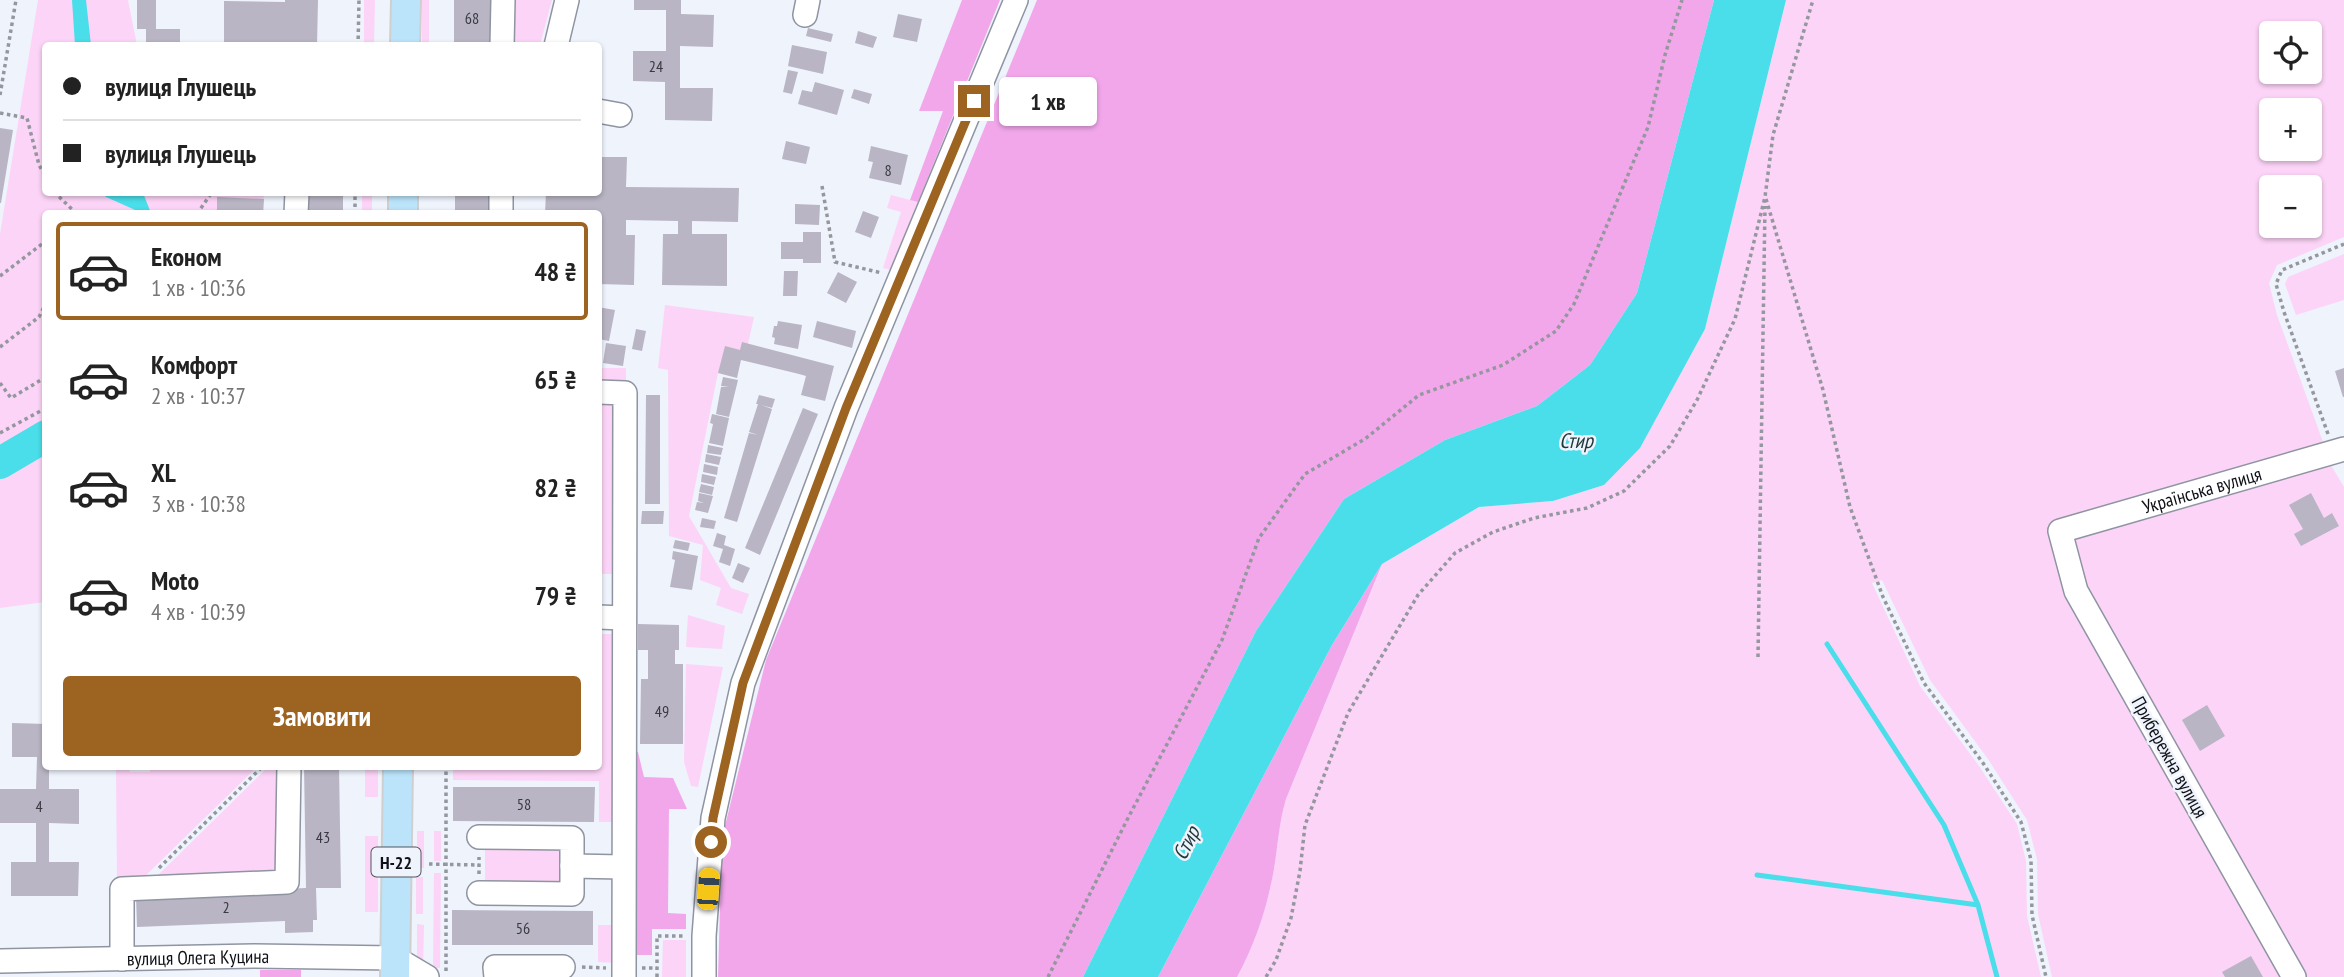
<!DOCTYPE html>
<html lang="uk">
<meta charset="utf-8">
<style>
:root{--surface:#fff;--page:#f2f2f2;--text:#222;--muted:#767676;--line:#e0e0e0;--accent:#9c6420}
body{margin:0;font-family:"PT Sans Narrow",sans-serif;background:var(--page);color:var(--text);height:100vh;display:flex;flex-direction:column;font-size:26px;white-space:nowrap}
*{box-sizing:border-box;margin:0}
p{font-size:23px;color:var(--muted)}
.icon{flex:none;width:38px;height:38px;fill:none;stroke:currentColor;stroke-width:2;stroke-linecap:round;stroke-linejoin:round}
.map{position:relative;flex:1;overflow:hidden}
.sheet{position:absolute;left:42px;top:210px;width:560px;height:560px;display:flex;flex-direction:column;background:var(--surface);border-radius:7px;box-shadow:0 2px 5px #0004}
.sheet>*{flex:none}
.banner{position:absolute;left:42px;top:42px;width:560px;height:154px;border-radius:7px;box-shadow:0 2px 5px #0004;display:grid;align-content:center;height:154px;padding:0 21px;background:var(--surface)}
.controls{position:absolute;left:2259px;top:21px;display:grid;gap:14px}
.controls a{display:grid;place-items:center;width:63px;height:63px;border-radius:7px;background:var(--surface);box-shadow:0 2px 5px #0004;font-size:35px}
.end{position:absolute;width:32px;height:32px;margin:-16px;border:9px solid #9c6420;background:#fff;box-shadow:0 0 0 4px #fff}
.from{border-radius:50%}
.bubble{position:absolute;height:49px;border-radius:7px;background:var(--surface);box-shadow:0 2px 5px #0004;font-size:23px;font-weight:600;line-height:49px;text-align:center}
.car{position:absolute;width:21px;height:42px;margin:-21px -10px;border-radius:9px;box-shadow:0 0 5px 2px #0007;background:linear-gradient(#f5c518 24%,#345 0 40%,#f5c518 0 76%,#345 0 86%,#f5c518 0)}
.banner b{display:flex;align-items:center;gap:24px;height:66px;font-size:26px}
.banner b+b{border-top:2px solid var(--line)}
.banner i{width:18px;height:18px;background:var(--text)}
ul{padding:12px 0 0;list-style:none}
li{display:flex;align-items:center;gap:21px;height:98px;margin:0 14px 10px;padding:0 7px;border:4px solid transparent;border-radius:7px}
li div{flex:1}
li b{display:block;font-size:26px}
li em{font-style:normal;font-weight:600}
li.active{border-color:var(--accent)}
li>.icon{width:63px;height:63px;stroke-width:1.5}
.cta{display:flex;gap:14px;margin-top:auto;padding:14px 21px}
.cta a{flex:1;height:80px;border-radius:7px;background:var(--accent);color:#fff;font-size:28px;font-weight:600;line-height:80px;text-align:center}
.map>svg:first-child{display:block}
.green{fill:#fcd4f7;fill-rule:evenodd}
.forest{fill:#f2a7eb}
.water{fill:#49dee9}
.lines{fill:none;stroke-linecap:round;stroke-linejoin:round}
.stream{stroke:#49dee9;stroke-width:5}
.river{stroke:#49dee9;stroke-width:32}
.building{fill:#b9b5c4}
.minor-casing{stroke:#8e94a1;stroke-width:26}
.major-casing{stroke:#cfcfd0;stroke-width:32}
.path{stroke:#94979e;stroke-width:3.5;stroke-dasharray:3.5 3.5;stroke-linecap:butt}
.minor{stroke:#fff;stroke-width:23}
.major{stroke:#bbe4fb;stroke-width:28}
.route{stroke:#9c6420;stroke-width:9}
.labels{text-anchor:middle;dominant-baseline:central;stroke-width:5;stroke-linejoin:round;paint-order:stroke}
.number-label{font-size:16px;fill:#393941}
.shield{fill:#eff3fc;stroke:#52545a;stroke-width:2}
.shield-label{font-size:18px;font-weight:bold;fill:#0e1015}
.street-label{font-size:19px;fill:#0e1015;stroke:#eff3fc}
.water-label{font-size:21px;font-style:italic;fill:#1e3739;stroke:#eff3fc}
</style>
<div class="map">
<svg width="2344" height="977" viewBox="0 0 2344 977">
<rect width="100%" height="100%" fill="#eff3fc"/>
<path class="green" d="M38,0H128L137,45L46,46V192L264,193L263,213L46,214L45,602L0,608V234Z
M364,0H375L374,45H364Z
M422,0H429V45H422Z
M512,0H552L540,45H512Z
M1786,0H2344V237L2277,265L2269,283L2277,315L2323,442L2052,527L2288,977H2052L2038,914L2037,859L2027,820L1988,759L1930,680L1882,580L1872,583L1920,686L1979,766L2017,824L2026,861L2027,916L2041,977H1237C1256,942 1267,908 1274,869C1278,845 1279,822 1286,799L1382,564L1479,507L1553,501L1604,485L1640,447L1705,329ZM2272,33H2310V72H2272ZM2272,110H2310V149H2272ZM2272,187H2310V226H2272Z
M362,193H372V213H362Z
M891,195L918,202L891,270L883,268L901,212L887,208Z
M2344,254V300L2296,315L2285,284L2288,277Z
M665,305L754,317L748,344L718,373L689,516L731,588L749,594L742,614L716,605L721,588L700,580L703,545L669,536L668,370L658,368Z
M599,368H626V388H599Z
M602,398H620L619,574H600L598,459L602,458Z
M2328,460L2344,487V977H2301L2085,586L2073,538Z
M688,615L725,626L722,649L686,647Z
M599,634H619L618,822H599V781L453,780V767L598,766L600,659Z
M686,664L723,667L698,787L691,786L684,762Z
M150,766L257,767L138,883H117L116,767H129L130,772H150Z
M268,767H282L279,879L150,883Z
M365,767H378V797H365Z
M417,831H424V868L417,867Z
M434,831H441V861H434Z
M365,836H378V912H365Z
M485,843L566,844V888L485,887Z
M434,873H441L440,968H433Z
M416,877H423V914H416Z
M417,924L424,925L423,967H417Z
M598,925H618L617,963L598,962Z
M663,940H686V977H662Z"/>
<path class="forest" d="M962,0H1000L918,202L910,200L943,111H919Z
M1037,0H1714L1637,293L1590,365L1537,406L1445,440L1344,499L1256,631L1083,977H718L722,838L766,660Z
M1382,564L1286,799C1279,822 1278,845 1274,869C1267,908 1256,942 1237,977H1158L1332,645Z
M630,752H638L644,777L673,778L687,809H669L668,913L686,914V929H652V955H629Z
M260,970H301V977H260Z"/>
<path class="water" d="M72,0H86L91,45H75Z
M1714,0H1786L1705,329L1640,448L1604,485L1553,501L1479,507L1382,564L1332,645L1158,977H1083L1256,631L1344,499L1445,440L1537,406L1590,365L1637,293Z
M102,193H143L151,213H142L106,197Z"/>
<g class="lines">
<path class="stream" d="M1827,644L1944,825L1978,905L1997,977
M1757,875L1978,905"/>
<path class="river" d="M0,463L46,436"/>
</g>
<path class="building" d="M137,0H156V29H180V46H146V29H137Z
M285,0H318L317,46H224V1L285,2Z
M454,0H490V46H454Z
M634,0H681V14L714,15L713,47L680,46V88H713L712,121L665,120V82L633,81V51H666V10H634Z
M898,14L922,19L917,42L893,37Z
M808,28L833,34L831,42L806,36Z
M858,31L877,37L873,48L855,43Z
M792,45L827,52L823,74L788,66Z
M788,70L798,72L792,94L783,92Z
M815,82L844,90L837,115L798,104L802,90L812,92Z
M854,89L872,94L869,104L851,98Z
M0,128L13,130L1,203H0Z
M786,141L810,147L806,164L782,159Z
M871,146L908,155L901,185L869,178L873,162L868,161Z
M598,157H627L626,187L739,188L738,222L692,221V234H727V286L662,285L663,234H678V221L626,220V235H635L634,285L598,284V234H601V218H598V214H545L546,192H598Z
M308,192H343V214H308Z
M455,192H490V214H455Z
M217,197L264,199L263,214H217Z
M795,204L820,205L819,225L795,224Z
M863,211L879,217L871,238L855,232Z
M803,232H821V263H803V259H781V242H803Z
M784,271H798L797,296H783Z
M838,272L857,282L846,303L827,293Z
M598,307L615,310L609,341L598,339Z
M778,321L802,325L798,349L774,344L775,338L772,337L774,326H777Z
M817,321L856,331L852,348L813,337Z
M636,329L646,331L642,351L632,349Z
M742,342L834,366L825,401L801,395L806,376L799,374L741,360L737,378L718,373L725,346L740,350Z
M606,343L626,346L623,366L603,363Z
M2344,368V397H2343L2335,371Z
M723,377L738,380L729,417L716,414L721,387H729L721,386Z
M646,395H660V504H645Z
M759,395L775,399L772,408L761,405L772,409L737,522L724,518L749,433L758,435L749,432L758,404H756Z
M803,408L818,414L760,555L745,548Z
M712,414L729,418L723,446L709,443L713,424L710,423Z
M708,445L723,448L721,455L707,453Z
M706,454L721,457L719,465L705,462Z
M704,464L718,467L717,475L703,472Z
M702,474L716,477L714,485L701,482Z
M701,484L714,487L712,495L699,492Z
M699,493L713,496L708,513L695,510L697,502L704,503L698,501Z
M2311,493L2324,518L2332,513L2339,526L2301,546L2294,534L2303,529L2289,505Z
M642,511H664L663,524H641Z
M702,518L716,521L714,529L700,527Z
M717,533L726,536L724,545L735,549L730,566L719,562L723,549L713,546Z
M675,540L690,543L688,551L673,548Z
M673,551L698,556L692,590L670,587L675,560L672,559Z
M738,563L750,568L743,583L732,578Z
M638,624L679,625V650H675V664H683V744H640L641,679H648V650H638Z
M2207,705L2225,736L2200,751L2182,720Z
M12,723L46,724V766H49V789H79V824L49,823V862H79L78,896H11V862H36V823H0V789H36L37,757H12Z
M304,766H339L341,888H316L317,920H313V932L285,933V921L137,927L136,895L306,888Z
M453,787H595L594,822L453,821Z
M452,910L593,911V945H452Z
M2251,956L2263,977H2225L2222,972Z"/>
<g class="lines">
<defs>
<g id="minor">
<path d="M805,15L808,0"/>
<path d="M502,46L503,0"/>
<path d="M556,46L567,0"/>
<path d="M598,111L620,115"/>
<path d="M296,214L297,192"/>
<path d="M501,214V192"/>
<path d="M598,392L625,393L624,977"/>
<path d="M598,617L624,618"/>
<path d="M572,866L623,867"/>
<path d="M479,893L572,894V838L479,837"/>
<path d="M122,959V889L287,882L289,766"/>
<path id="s1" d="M0,961L254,956L395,958L427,977"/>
<path d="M496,977L495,967H563"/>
<path d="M704,977V936L713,818L743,683L846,408L1016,0"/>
<path id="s2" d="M2294,977L2076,591L2060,531L2344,449"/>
</g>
<path id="major" d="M405,46L406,0
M403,214V192
M395,977L398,766"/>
</defs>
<use href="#minor" class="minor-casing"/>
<use href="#major" class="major-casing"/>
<path class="path" d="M358,46L359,0
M0,95L16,0
M0,113L27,118L39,165L46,177
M822,186L835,262L882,273
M54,192L77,214
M1766,199L1823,390L1850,507L1883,597L1924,683L1983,763L2021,822L2031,860L2032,915L2046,977
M180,212L181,214
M197,214L212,192
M355,214V192
M0,276L46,241
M0,347L39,317L46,303
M0,383L11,398L46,377
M0,433L46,408
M2328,434L2284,312L2276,284L2282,270L2344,244
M1758,657L1765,206
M429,864L479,865
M159,868L263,766
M479,874V857
M582,967L606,968
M642,968H657
M446,971V766
M657,977V936H684
M1048,977L1128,818L1222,640L1259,538L1305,474L1365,439L1419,395L1503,365L1556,331L1574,304L1648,127L1665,55L1682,0
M1266,977L1276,960L1291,918L1300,871L1305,825L1348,713L1418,595L1455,553L1493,532L1534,518L1587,508L1624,491L1670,446L1697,400L1735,319L1765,197L1773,135L1813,0"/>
<use href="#minor" class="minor"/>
<use href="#major" class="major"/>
</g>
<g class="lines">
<path class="route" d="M711,842L713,818L743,683L846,408L974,101"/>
</g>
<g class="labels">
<g class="number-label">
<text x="472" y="18">68</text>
<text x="656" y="66">24</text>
<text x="888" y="170">8</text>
<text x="662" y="711">49</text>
<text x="524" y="804">58</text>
<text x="39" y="806">4</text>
<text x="323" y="837">43</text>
<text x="226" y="907">2</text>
<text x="523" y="928">56</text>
</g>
<rect class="shield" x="371.5" y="847.5" width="49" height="29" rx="5"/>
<g class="shield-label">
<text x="396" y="862">Н-22</text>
</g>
<g class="street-label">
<text stroke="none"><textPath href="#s2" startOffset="653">Українська вулиця</textPath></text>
<text transform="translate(2170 757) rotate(61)">Прибережна вулиця</text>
<text stroke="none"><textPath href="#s1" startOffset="198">вулиця Олега Куцина</textPath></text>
</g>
<g class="water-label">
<text x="1576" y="440">Стир</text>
<text transform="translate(1186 843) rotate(-63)">Стир</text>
</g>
</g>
</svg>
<div class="controls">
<a><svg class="icon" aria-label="locate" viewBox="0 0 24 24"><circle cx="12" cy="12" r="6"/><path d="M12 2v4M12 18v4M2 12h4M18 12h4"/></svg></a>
<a>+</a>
<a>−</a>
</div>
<i class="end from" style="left:711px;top:842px"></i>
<i class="end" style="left:974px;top:101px"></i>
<div class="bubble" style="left:999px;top:77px;width:98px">1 хв</div>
<i class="car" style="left:708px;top:889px;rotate:4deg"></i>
<div class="banner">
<b><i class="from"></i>вулиця Глушець</b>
<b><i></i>вулиця Глушець</b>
</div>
<section class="sheet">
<ul>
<li class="active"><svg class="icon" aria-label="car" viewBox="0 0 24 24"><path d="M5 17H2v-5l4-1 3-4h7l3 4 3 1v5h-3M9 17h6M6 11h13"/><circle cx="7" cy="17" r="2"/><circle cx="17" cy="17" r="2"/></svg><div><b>Економ</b><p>1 хв · 10:36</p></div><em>48 ₴</em></li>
<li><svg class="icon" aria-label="car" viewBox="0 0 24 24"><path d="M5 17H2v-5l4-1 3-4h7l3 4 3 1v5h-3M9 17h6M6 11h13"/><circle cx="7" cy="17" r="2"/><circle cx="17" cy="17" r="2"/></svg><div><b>Комфорт</b><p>2 хв · 10:37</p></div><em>65 ₴</em></li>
<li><svg class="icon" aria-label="car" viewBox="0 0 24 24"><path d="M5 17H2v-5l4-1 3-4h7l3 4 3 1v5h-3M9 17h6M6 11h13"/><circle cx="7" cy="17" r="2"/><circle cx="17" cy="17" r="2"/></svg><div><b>XL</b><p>3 хв · 10:38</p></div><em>82 ₴</em></li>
<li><svg class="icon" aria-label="car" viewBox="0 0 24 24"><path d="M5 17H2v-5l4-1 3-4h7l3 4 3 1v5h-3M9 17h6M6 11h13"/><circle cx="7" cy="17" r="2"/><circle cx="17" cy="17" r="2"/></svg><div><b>Moto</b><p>4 хв · 10:39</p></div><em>79 ₴</em></li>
</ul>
<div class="cta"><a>Замовити</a></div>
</section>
</div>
